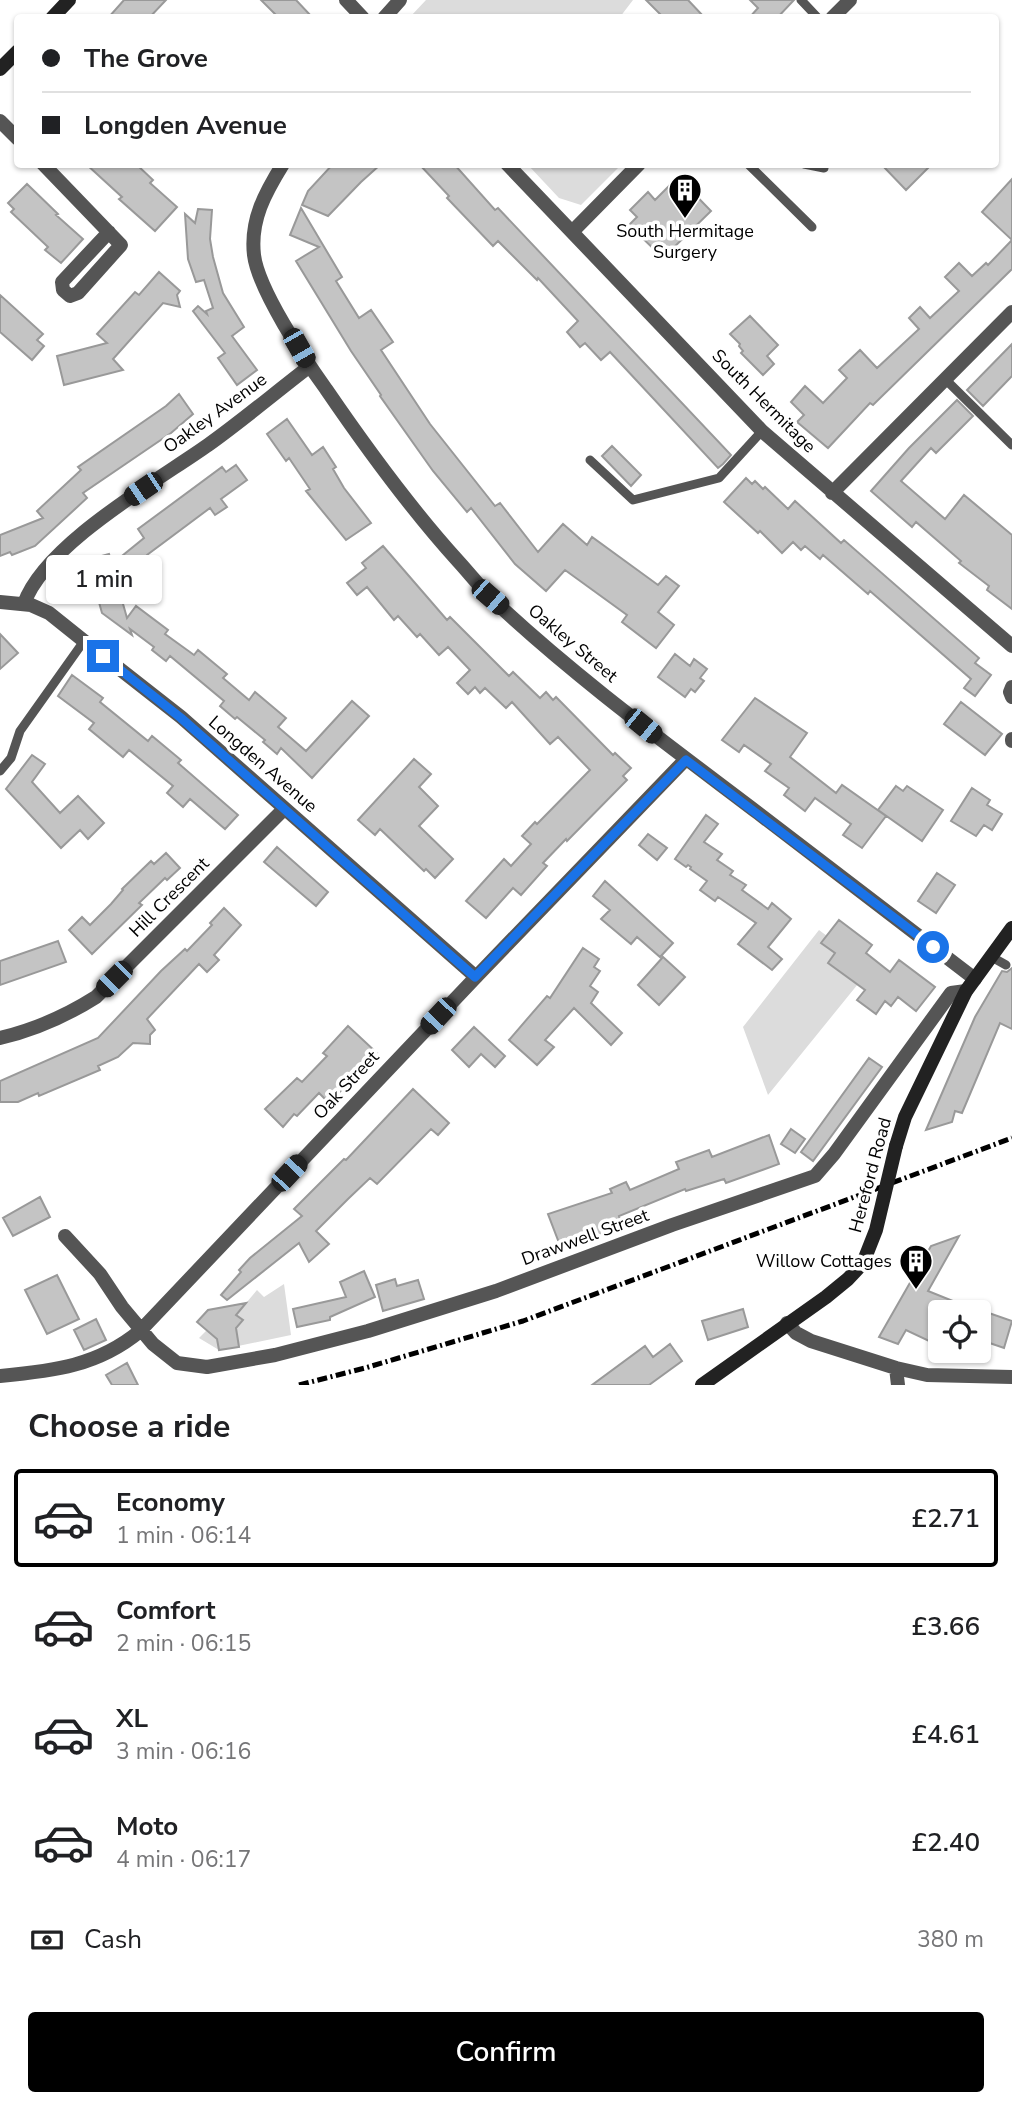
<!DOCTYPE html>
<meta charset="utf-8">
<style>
:root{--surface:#fff;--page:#f6f6f6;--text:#202124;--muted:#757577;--line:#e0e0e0;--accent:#000}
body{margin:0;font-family:"Nunito Sans",sans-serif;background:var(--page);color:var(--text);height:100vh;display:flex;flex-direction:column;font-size:26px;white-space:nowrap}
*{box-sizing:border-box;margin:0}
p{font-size:23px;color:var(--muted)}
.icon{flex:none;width:38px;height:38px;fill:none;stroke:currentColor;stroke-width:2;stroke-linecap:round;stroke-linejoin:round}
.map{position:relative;height:1385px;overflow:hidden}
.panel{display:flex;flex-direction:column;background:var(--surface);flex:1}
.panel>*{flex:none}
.hud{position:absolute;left:14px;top:14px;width:985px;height:154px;border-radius:7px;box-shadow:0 2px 5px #0004;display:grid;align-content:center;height:154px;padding:0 28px;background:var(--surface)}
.fabs{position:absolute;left:928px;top:1300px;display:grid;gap:14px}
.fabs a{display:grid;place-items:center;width:63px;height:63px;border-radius:7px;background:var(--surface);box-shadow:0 2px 5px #0004;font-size:35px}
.end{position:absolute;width:32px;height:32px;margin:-16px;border:9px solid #1a73e8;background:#fff;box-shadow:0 0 0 4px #fff}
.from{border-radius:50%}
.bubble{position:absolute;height:49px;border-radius:7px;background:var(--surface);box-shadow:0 2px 5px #0004;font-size:23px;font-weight:600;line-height:49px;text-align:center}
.car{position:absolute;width:21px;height:42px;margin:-21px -10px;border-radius:9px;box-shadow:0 0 5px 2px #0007;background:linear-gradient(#222 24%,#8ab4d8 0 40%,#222 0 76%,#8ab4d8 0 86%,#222 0)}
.hud b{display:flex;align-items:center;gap:24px;height:66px;font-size:26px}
.hud b+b{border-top:2px solid var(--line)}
.hud i{width:18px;height:18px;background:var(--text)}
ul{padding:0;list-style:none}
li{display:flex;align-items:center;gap:21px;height:98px;margin:0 14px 10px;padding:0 14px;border:4px solid transparent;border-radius:7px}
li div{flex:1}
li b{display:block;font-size:26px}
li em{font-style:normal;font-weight:600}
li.selected{border-color:var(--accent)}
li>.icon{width:63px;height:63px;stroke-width:1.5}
h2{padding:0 28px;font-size:32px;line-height:84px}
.pay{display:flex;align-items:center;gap:18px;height:77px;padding:0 28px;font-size:26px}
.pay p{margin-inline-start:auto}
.primary-button{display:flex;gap:14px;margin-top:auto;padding:14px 28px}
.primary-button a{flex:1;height:80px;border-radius:7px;background:var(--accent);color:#fff;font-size:28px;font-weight:600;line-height:80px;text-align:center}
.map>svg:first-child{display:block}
.green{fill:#dcdcdc}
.building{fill:#c4c4c4;stroke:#999;stroke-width:2}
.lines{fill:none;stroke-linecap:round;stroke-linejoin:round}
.lane{stroke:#555;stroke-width:9}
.street{stroke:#555;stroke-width:14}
.secondary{stroke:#222;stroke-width:14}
.rail{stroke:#000;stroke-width:5;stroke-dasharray:10 3.5 2 3.5;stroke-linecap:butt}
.secondary-bridge{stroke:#222;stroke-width:14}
.route{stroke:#1a73e8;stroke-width:9}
.labels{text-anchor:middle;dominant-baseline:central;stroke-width:7;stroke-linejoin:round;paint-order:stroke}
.poi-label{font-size:18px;fill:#000;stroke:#fff}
.street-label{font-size:18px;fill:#000;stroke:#fff}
</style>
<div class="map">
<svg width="1012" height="1385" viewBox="0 0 1012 1385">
<rect width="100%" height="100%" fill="#fff"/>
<path class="green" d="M426,0H633L620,17H410Z
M528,165H621L581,205L559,198Z
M819,930L827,936L822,943L835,953L828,963L845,975L875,963L768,1095L743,1027Z
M284,1284L291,1335L219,1350L199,1338L207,1330L215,1337L234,1331L242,1321L236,1315L257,1290L264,1297Z"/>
<path class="building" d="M124,0H166L149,18H108Z
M261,0H296L313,18H279Z
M646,0H688L705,18H664Z
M750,0H794L777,18H749L758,8Z
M86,164H136L153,180L150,183L177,207L155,231L119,199L122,197Z
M333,164H381L361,182L328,216L302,205L308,191Z
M419,164H454L495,210L498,208L731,455L723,464L718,468L610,352L601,360L585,343L580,347L567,332L578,321L538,278L537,280L498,241L493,246L447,198L449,196Z
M881,164H932L906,190Z
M678,177L711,211L663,258L629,225L637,217L630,210L648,192L655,200Z
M1012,179V240L982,212Z
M27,184L58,214L56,215L83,239L61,263L45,250L48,247L11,212L14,209L8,203Z
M301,208L342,277L336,281L359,318L371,310L393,342L381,350L430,424L495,506L500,503L538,552L563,524L587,545L592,537L658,585L666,576L679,586L658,612L674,625L656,648L622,622L627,615L565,570L546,591L515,564L471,508L467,512L433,471L380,396L381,395L351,351L296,261L319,247L290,235Z
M198,209L212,210L210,239L213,257L223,293L244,327L232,336L257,370L237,385L218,358L225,353L193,311L198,306L207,314L206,311L213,308L204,280L196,282L188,259L185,214L195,223Z
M1012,240V269L873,405L870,403L828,448L797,422L804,415L791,402L805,386L823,403L847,378L839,370L860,350L877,368L919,329L909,318L920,307L930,318L959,291L945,277L959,263L972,276L986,263L988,265Z
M159,272L180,291L177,295L180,307L163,303L113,359L123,370L64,385L57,356L107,343L97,334L135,292L139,295Z
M0,295L43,334L37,340L44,346L32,360L0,332Z
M750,316L778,345L767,356L774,364L763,375L741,353L743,351L739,346L740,344L730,334Z
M1012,344V376L983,406L967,390Z
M179,394L193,414L171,433L83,493L87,498L35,546L12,555L10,552L0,556V535L43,518L37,511L81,470L78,467L166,406Z
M957,400L973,416L936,453L931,448L901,481L945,519L964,495L1012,535V609L987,590L989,586L959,563L961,561L916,522L912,527L871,491L909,448Z
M287,419L312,455L323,447L336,467L333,469L344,488L371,523L346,540L306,491L310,489L289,458L286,461L267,434Z
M612,446L641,475L631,486L602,456Z
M236,465L247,480L221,499L227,507L215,515L210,508L147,555L139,565L123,573L120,570L114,572L127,618L136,606L168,630L165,634L194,655L198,650L227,674L223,678L249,700L255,692L286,718L278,727L306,751L352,701L369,716L312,778L281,748L277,754L263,742L265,740L237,717L235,719L220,706L224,701L170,656L166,661L152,650L154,647L130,629L132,635L102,613L87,560L109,554L112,564L144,538L138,529L222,467L226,472Z
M746,478L752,484L755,481L763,489L765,487L788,509L795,501L841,543L844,540L979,658L975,663L991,675L975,696L964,688L971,679L870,591L868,594L823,555L820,559L805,546L801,550L793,542L782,553L760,531L758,533L724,502Z
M383,546L447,620L450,617L509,676L513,672L540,698L546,692L553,700L556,697L613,755L615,753L631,768L623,776L627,780L567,841L566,839L543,863L547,866L521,895L513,888L486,918L466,901L504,859L511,866L531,844L522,836L535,822L537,824L590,770L558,737L550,744L512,702L506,708L485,688L480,693L475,687L468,694L457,683L470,670L448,647L439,655L420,634L417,637L398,616L394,620L367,587L357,595L347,583L366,568L362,563Z
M0,634L18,653L0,669Z
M675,654L690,666L694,659L707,669L700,678L704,681L695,692L691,689L685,697L658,677Z
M72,675L103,698L100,702L148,741L152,736L181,760L178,763L238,815L225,829L190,799L183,807L167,793L173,786L129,750L123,757L89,729L94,723L58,696Z
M755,698L807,733L790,757L836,793L842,785L886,816L862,848L843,835L851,824L815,798L805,811L784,795L789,788L765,771L771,764L744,745L739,752L722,740Z
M961,702L1002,734L985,755L944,724Z
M32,755L45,764L32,782L60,813L78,796L104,823L88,839L80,830L61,848L6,789Z
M414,759L431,774L419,787L438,806L419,826L453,859L435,878L426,869L424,871L380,829L375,835L358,820Z
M896,786L903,791L907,786L943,810L922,841L878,810Z
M972,788L990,800L987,805L1002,814L992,830L984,825L976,836L951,821Z
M706,815L718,824L704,842L722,854L717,860L733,871L730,875L746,885L742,890L768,909L772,903L791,919L768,947L782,959L772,970L738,944L756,923L718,897L715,901L700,890L707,881L690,869L691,867L688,865L686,867L675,859Z
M648,834L667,848L657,860L639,845Z
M277,847L328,892L316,906L264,862Z
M166,853L180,868L167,880L165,878L139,903L142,905L92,954L69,930L82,917L90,925L111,904L123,890L122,889L151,861L154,864Z
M937,873L955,885L936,913L918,901Z
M605,881L673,943L660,957L637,937L631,944L601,919L610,910L593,896Z
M224,908L241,925L214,955L219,960L207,972L199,964L147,1019L155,1030L150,1035V1044L133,1043L118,1057L98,1066L100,1070L39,1096L38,1093L18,1102H0V1081L98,1038L161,971L185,949L187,951L212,925L210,923Z
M839,920L872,945L866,953L890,972L899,960L935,987L916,1011L898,997L891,1006L885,1001L876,1014L857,1000L865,990L828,963L835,953L821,943Z
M58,941L66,962L0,985V961Z
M583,948L599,959L594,967L600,971L590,986L598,992L591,1003L622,1033L611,1045L574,1008L545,1040L554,1047L537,1065L509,1040L547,996L550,998Z
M663,957L685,977L659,1005L638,985Z
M1012,968V1029L1000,1023L962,1113L955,1111L952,1122L926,1130L975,1017L1002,971L1007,972Z
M348,1026L377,1053L329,1103L319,1093L297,1116L294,1114L283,1127L265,1109L297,1078L302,1082L327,1056L323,1053Z
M474,1027L505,1056L495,1067L481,1054L469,1067L452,1050Z
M869,1058L882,1067L813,1161L801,1152Z
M413,1089L449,1123L438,1135L431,1129L377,1184L370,1178L348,1199L316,1231L329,1244L309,1262L299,1243L227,1300L221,1295L241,1272L239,1270L250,1258L302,1216L294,1209L344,1159L346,1160Z
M791,1129L805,1139L795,1153L781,1144Z
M769,1135L779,1164L726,1183L724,1179L686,1191L685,1189L619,1216L622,1227L561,1248L548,1214L612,1193L610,1189L626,1182L630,1190L679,1169L676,1162L709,1150L712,1157Z
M40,1197L50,1217L13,1236L3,1218Z
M959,1236L928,1291L980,1312H940V1319L929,1341L906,1330L898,1344L879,1337L931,1246Z
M364,1271L375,1297L330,1317V1320L297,1327L293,1309L346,1297L340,1282Z
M57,1275L79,1319L47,1334L25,1290Z
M395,1279L397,1286L418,1280L424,1299L383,1311L376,1285Z
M246,1303L236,1315L243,1320L236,1328L239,1347L219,1350L217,1339L197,1322L208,1310Z
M743,1309L748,1327L708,1340L702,1321Z
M986,1312L1012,1321L1004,1348L978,1339Z
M96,1319L106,1340L84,1350L74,1330Z
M670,1344L682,1361L649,1385H592L645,1346L653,1357Z
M127,1363L138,1385H112L106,1375Z"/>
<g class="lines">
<path class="lane" d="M801,0L818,18
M748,164L812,227
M804,164L824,168
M945,379L1012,445
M590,460L633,500L719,478L762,431
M0,771L11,758L20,731L84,641
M990,956L1006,965"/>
<path class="street" d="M346,0L363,18
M384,18L400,0
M832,18L850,0
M0,121L18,139
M43,164L121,245L78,293L70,296L63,290L62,282L109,232
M283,164C265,193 250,220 254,255C258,289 305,360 326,389C367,449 409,507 458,561C469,573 480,587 492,599C575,677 667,744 758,813C831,868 903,924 975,979
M507,164L762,431L1012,646
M573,231L639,164
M832,493L1012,312
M0,602L31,605L49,613L84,641L181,717L476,977
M24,604C44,545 157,481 208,445C243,420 276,392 310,366
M1012,687L1010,692L1012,697
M1012,741V739
M0,1038C34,1030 66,1016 96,997L284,809
M65,1236L100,1274L122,1307L153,1344L177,1363L207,1367L275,1355L368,1331L496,1291L672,1225L815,1176L834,1154L951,993L966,991
M787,1323L796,1333L811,1341L896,1368L927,1375L1012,1377
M896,1368L898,1385
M0,1376C53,1371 98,1366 140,1331L476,977L686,759"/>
<path class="secondary" d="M52,18L69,0
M0,69L18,51
M896,1146L905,1117L966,991L1012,928
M702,1385L826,1297L848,1279L863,1263"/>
<path class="rail" d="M299,1385L365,1368L523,1321L1012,1138"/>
<path class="secondary-bridge" d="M863,1263L876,1230L896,1146"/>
</g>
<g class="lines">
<path class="route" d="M103,656L181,718L475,977L686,760L933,947"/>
</g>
<defs>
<symbol id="building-pin" viewBox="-11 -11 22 30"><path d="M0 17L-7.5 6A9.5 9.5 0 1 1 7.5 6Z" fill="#000" stroke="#fff"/><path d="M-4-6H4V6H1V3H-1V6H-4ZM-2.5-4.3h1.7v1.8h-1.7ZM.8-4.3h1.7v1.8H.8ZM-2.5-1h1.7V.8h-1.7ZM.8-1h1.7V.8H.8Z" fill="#fff"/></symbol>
</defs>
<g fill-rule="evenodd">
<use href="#building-pin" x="666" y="171" width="38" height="52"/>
<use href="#building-pin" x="897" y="1242" width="38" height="52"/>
</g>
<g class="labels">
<g class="poi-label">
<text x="685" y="231">South Hermitage<tspan x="685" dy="21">Surgery</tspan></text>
<text x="892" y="1261" text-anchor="end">Willow Cottages</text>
</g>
<g class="street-label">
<text transform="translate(764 401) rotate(45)">South Hermitage</text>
<text transform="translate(215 413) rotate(-36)">Oakley Avenue</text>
<text transform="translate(573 643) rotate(40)">Oakley Street</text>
<text transform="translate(263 764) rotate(41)">Longden Avenue</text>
<text transform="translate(169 897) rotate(-45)">Hill Crescent</text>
<text transform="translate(346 1085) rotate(-47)">Oak Street</text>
<text transform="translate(870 1175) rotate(-75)">Hereford Road</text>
<text transform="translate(585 1237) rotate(-20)">Drawwell Street</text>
</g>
</g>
</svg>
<div class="fabs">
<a><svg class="icon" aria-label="locate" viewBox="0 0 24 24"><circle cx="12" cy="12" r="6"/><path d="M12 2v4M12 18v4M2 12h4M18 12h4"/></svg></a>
</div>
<i class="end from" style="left:933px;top:947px"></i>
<i class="end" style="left:103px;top:656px"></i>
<div class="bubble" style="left:46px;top:555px;width:116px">1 min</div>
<i class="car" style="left:299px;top:348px;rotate:150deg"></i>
<i class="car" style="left:143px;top:489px;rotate:236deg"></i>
<i class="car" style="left:490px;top:597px;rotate:131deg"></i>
<i class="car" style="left:643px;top:726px;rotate:129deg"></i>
<i class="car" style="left:114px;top:979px;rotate:225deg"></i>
<i class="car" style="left:438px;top:1016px;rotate:223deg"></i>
<i class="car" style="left:289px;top:1173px;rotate:43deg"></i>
<div class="hud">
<b><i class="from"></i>The Grove</b>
<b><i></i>Longden Avenue</b>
</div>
</div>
<section class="panel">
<h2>Choose a ride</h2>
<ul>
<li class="selected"><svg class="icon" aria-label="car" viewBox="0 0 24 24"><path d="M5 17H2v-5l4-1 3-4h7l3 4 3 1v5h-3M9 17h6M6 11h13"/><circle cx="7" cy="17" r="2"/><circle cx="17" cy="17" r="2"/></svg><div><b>Economy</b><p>1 min · 06:14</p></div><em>£2.71</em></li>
<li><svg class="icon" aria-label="car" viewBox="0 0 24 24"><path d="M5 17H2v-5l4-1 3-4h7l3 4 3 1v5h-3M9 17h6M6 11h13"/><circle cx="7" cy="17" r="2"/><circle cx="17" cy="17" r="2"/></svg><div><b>Comfort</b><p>2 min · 06:15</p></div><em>£3.66</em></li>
<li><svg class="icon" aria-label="car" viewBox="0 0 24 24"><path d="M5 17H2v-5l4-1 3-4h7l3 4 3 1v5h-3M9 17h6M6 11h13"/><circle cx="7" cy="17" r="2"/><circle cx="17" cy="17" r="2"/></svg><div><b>XL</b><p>3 min · 06:16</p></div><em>£4.61</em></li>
<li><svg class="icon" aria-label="car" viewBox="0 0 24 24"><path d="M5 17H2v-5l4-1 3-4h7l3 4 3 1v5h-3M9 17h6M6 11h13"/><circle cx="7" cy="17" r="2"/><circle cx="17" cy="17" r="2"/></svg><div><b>Moto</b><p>4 min · 06:17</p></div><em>£2.40</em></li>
</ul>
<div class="pay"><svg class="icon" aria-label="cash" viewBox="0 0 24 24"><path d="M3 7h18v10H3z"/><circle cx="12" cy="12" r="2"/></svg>Cash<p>380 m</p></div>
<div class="primary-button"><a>Confirm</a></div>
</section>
